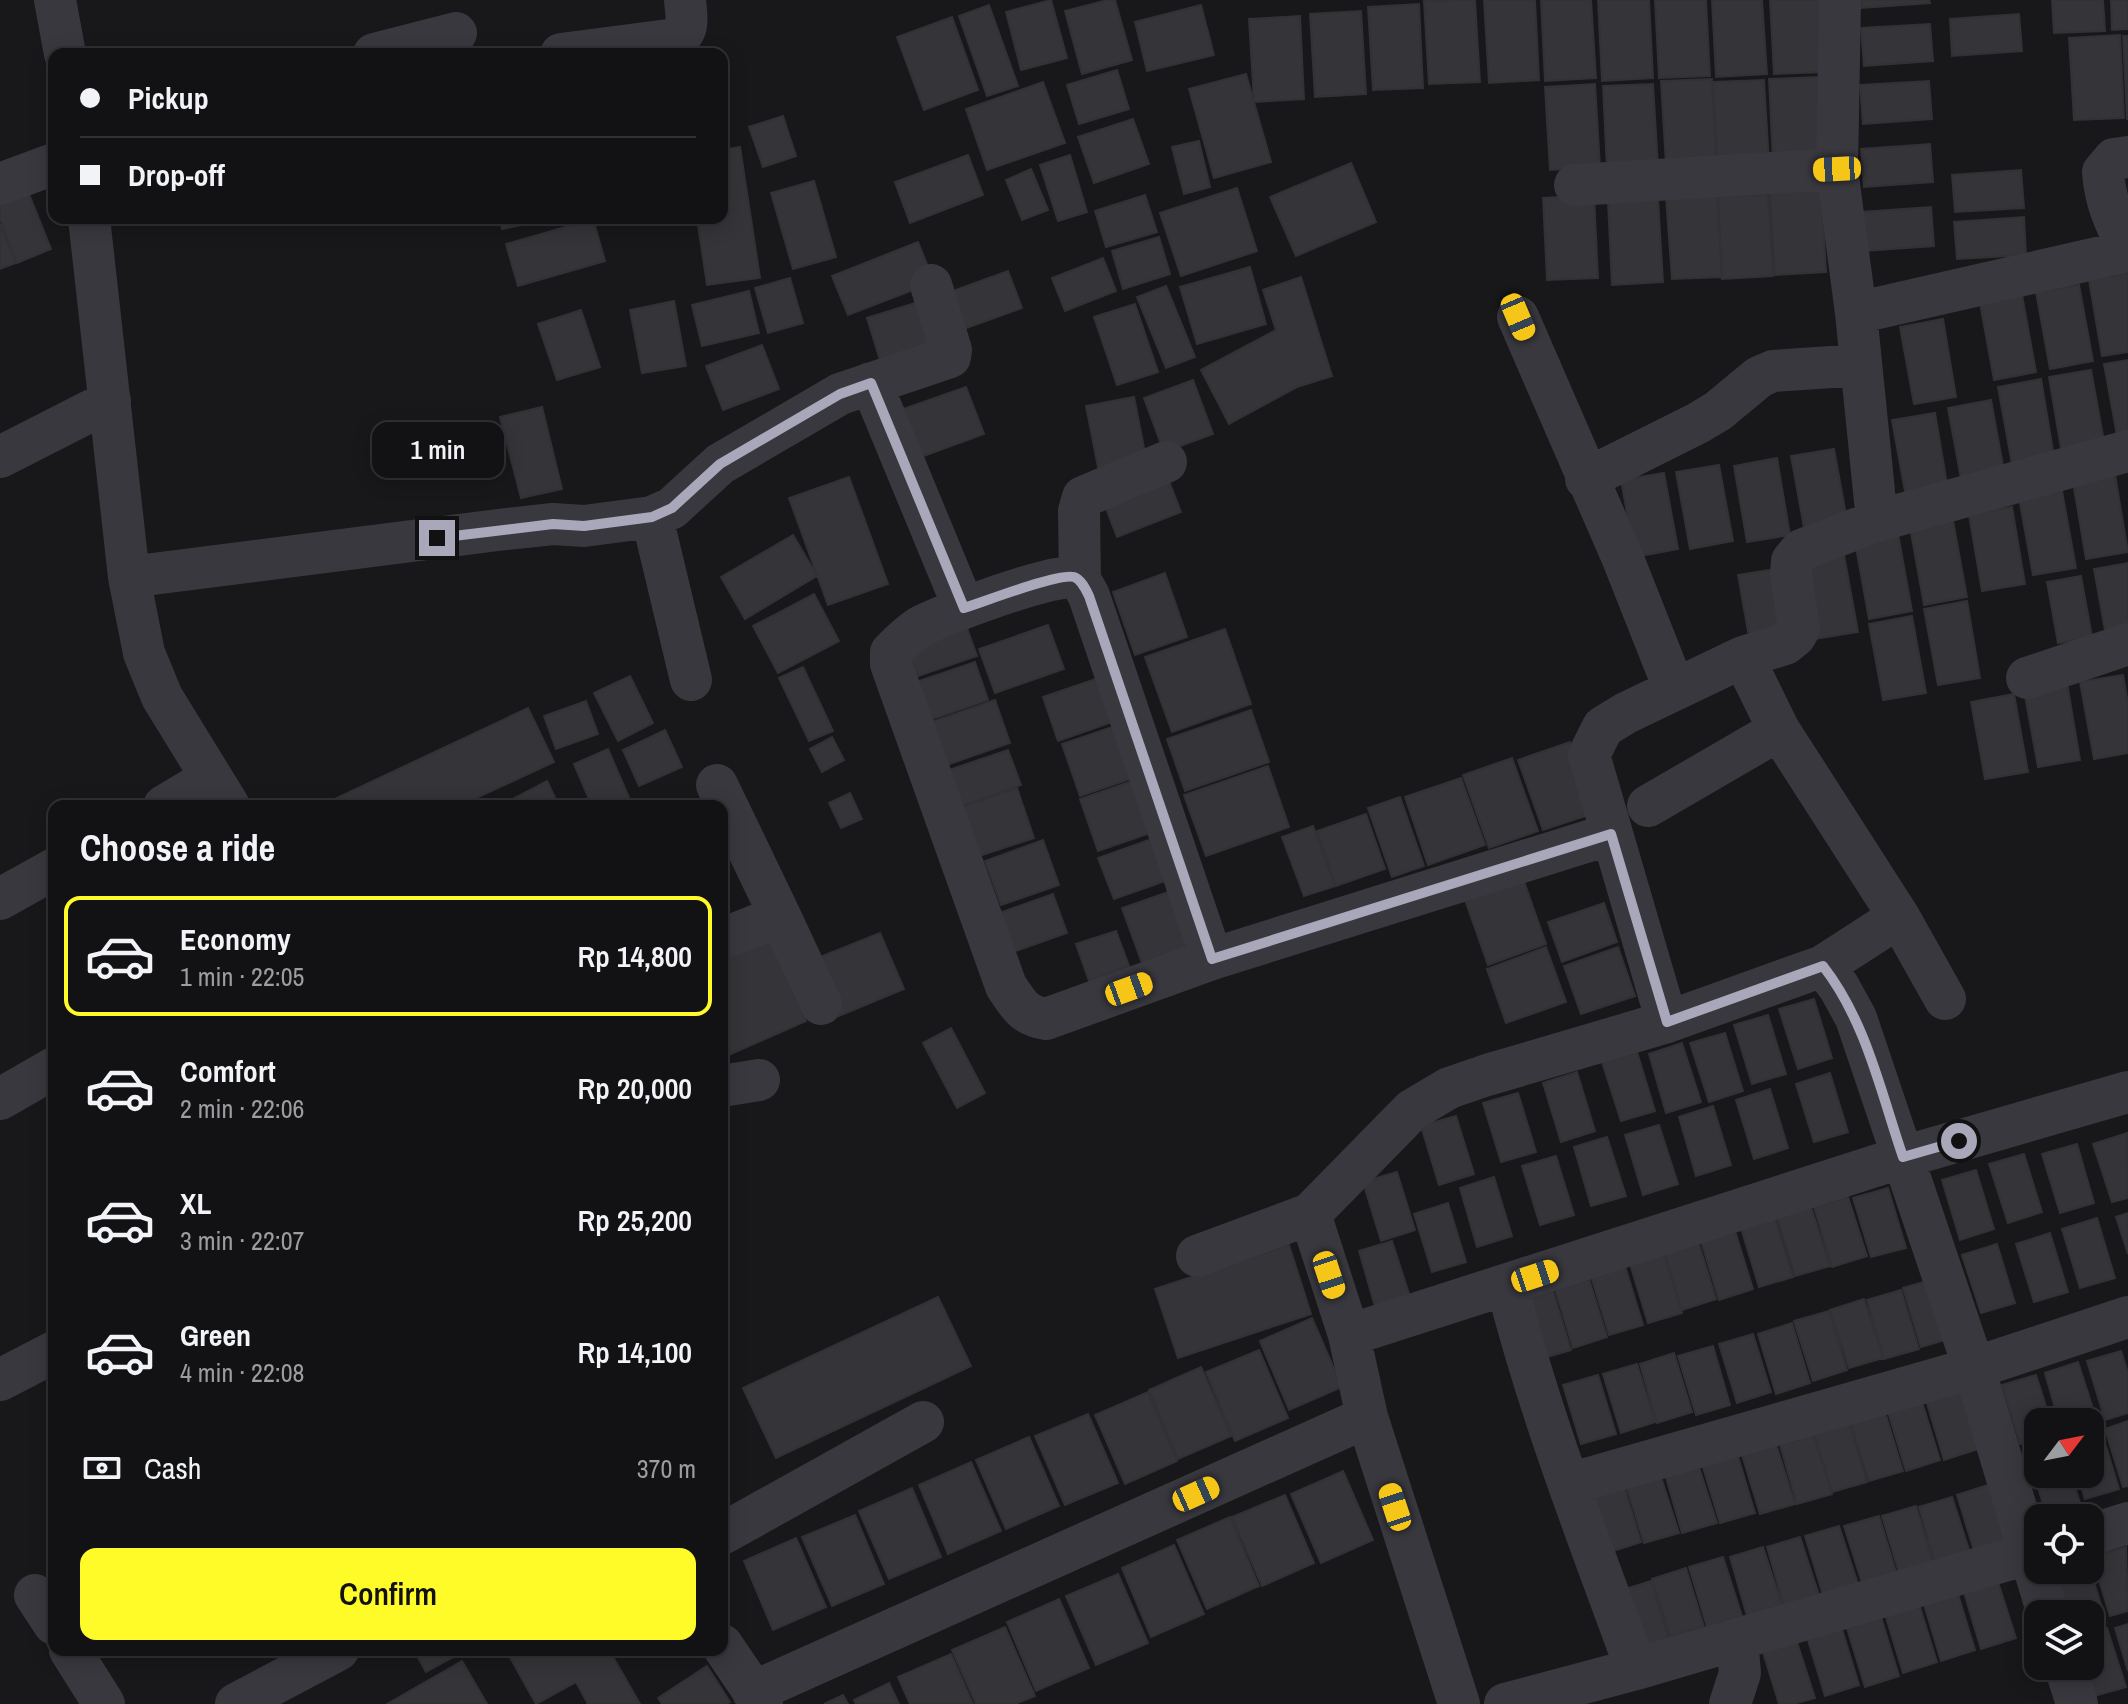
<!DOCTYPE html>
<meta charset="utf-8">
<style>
:root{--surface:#121113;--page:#1f1f21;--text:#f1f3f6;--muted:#9c9da0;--line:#313133;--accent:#fffb29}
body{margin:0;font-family:"Archivo Narrow",sans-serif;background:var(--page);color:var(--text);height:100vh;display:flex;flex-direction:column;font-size:30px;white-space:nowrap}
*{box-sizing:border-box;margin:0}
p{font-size:26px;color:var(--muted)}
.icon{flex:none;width:44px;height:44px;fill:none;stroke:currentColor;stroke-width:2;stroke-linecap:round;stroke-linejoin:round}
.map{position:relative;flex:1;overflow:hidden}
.details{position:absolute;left:48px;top:800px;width:680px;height:856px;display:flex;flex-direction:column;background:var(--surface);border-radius:16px;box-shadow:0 4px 20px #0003,0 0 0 2px var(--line)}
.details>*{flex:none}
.hud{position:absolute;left:48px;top:48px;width:680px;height:176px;border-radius:16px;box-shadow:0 4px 20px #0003,0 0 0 2px var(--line);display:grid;align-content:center;height:176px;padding:0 32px;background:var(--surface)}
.needle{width:52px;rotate:58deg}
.tools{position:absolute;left:2024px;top:1408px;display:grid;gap:16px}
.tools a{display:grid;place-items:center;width:80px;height:80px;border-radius:16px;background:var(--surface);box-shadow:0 4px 20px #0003,0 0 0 2px var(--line);font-size:40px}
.end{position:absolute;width:36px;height:36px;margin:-18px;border:10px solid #a8a8ba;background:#111;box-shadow:0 0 0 4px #111}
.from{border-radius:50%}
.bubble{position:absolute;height:56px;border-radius:16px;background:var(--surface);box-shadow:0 4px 20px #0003,0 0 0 2px var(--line);font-size:26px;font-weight:600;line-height:56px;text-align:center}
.car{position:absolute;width:24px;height:48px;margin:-24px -12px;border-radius:10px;box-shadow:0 0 6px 2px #0007;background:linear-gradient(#f5c518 24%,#345 0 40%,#f5c518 0 76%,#345 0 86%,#f5c518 0)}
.hud b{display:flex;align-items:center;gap:28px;height:76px;font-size:30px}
.hud b+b{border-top:2px solid var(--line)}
.hud i{width:20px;height:20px;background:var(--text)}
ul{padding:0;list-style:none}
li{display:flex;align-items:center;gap:24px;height:120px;margin:0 16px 12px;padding:0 16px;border:4px solid transparent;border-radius:16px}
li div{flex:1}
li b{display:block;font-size:30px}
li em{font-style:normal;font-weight:600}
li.current{border-color:var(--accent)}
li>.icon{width:72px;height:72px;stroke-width:1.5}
h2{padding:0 32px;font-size:36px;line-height:96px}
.pay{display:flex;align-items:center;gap:20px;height:88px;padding:0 32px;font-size:30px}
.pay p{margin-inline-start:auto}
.action{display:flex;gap:16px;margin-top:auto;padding:16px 32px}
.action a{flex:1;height:92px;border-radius:16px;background:var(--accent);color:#111;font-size:32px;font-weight:600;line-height:92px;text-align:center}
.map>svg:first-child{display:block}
.building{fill:#353438;stroke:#323136;stroke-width:2}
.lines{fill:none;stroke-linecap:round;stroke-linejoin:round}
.minor{stroke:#39383f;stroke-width:42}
.route{stroke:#a8a8ba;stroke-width:10}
</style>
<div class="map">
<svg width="2128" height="1704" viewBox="0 0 2128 1704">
<rect width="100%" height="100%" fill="#181719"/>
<path class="building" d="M1051,0L1067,58L1021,70L1006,12Z
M1108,0H1115L1132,60L1082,74L1065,11Z
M1475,0L1480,82L1429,84L1424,1Z
M1484,0H1535L1539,80L1489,83Z
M1541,0H1591L1596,78L1545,81Z
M1598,0H1649L1653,78L1602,81Z
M1655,0H1706L1710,76L1659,78Z
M1712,0H1762L1767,74L1716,77Z
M1770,0H1821L1825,72L1774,74Z
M1860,0H1929L1930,3L1861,8Z
M2052,0H2103L2105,31L2054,33Z
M2111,0H2128V29L2112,30Z
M1419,4L1423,88L1373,90L1368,7Z
M989,5L1018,86L987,96L959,16Z
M1201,5L1214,55L1147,71L1135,22Z
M1361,11L1366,94L1315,97L1310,14Z
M2019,14L2022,51L1952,56L1950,19Z
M1300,16L1304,99L1254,102L1249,19Z
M952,17L978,90L924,110L897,37Z
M1930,24L1933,61L1864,66L1861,28Z
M2120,35L2124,118L2074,120L2069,38Z
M2123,36H2128V119H2127Z
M1117,70L1129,109L1079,124L1067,85Z
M1246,74L1271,162L1214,178L1189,89Z
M1820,77L1824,159L1773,162L1769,79Z
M1712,79L1716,161L1666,164L1661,81Z
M1764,80L1769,163L1718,165L1713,82Z
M1929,81L1932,119L1863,124L1860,85Z
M1043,82L1065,143L987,170L966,109Z
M1595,84L1600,167L1550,170L1545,87Z
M1653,84L1658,167L1607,170L1603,86Z
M783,116L796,156L763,167L749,127Z
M1133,119L1149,164L1094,183L1078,137Z
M1199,141L1210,187L1184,194L1172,147Z
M1930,144L1933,182L1864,187L1861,149Z
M740,147L760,278L707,285L697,218H722V150Z
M968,155L983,195L910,223L895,182Z
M1070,155L1087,212L1058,221L1040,165Z
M1351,163L1376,222L1296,256L1270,197Z
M1031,169L1048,210L1022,220L1006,180Z
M2021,170L2024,208L1955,212L1952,175Z
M814,181L836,257L793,269L771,193Z
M25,184L51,249L17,263L0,219V194Z
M1237,188L1257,251L1181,276L1160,213Z
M1821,189L1826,272L1775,275L1770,192Z
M1717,194L1722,277L1672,279L1666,197Z
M1768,194L1773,276L1722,279L1718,196Z
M1145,195L1157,232L1106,247L1095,211Z
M1594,195L1598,278L1547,280L1543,198Z
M1658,199L1663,282L1612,285L1608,202Z
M1931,207L1934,246L1864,251L1861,212Z
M2024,217L2026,255L1957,259L1954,222Z
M500,218H554L502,229Z
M593,219L605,261L518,286L506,244Z
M0,224L16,263L0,269Z
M1159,237L1170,274L1123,289L1112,251Z
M918,242L934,282L848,315L832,276Z
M1103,258L1116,291L1065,311L1052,278Z
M1250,267L1266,324L1197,344L1180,287Z
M1008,271L1022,308L961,330L947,293Z
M2128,273V352L2102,356L2089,280Z
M1301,277L1332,376L1297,387L1229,424L1201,370L1276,330L1263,290Z
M790,278L803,323L768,333L755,288Z
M2079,285L2093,361L2050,369L2036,292Z
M1166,286L1195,357L1166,368L1137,297Z
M749,291L759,333L702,346L692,305Z
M2022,295L2036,372L1994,380L1980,303Z
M928,299L945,355L884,373L867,318Z
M674,301L686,366L642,373L630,310Z
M1135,304L1158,372L1117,385L1094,317Z
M581,310L600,367L557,380L538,324Z
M1943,319L1956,397L1914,404L1900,327Z
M762,345L779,389L723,410L706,366Z
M2128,360V439L2118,441L2104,364Z
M2091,370L2105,447L2062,454L2049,377Z
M2041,379L2054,457L2012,464L1998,387Z
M1193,380L1213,434L1164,452L1144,398Z
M966,387L984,434L921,457L903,409Z
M1134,397L1147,463L1099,472L1086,406Z
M1991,400L2005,477L1962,484L1948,408Z
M542,407L562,489L521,498L500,417Z
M1935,413L1948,490L1906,497L1892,420Z
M1834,449L1848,526L1805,533L1791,456Z
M1777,458L1790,535L1747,542L1734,466Z
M1719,465L1733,541L1690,549L1676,472Z
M1165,471L1181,512L1117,537L1101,495Z
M1664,473L1678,549L1635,557L1621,480Z
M2115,475L2128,552L2086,559L2073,482Z
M849,477L888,584L828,605L789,498Z
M2062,491L2076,568L2033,575L2019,498Z
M2012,507L2025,584L1982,591L1969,515Z
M1953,521L1967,597L1924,605L1910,527Z
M1898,534L1912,611L1869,619L1855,542Z
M793,535L817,576L745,619L721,577Z
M1844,555L1858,632L1814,639L1801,562Z
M2128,563V626L2105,630L2094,569Z
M1782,568L1792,635L1750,642L1738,575Z
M1165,573L1187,637L1135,655L1113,592Z
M2081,576L2092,637L2058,643L2047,582Z
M814,594L839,641L778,673L753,626Z
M1967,601L1980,678L1938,685L1924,609Z
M1912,616L1926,693L1883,700L1869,624Z
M964,620L977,656L918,676L905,642Z
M1048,625L1064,669L995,693L979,649Z
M1225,629L1251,704L1172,732L1145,657Z
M975,662L988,700L924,722L910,684Z
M803,667L833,731L809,741L779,678Z
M2123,675L2128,704V753L2094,759L2080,682Z
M630,676L653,723L618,741L594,693Z
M1102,677L1118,720L1058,741L1043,697Z
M2067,683L2080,760L2038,767L2024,690Z
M2014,694L2028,772L1985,779L1971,702Z
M995,700L1010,743L938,768L923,725Z
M586,701L598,734L556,749L544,716Z
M528,708L554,762L459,806H320Z
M1251,710L1269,762L1185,791L1167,739Z
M1127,722L1145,774L1080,796L1062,744Z
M665,730L682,767L639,786L623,750Z
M832,737L844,760L822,772L810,749Z
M1570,742L1594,813L1543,830L1518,760Z
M608,749L630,800L615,806H592L574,764Z
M1008,750L1021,785L956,808L943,772Z
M1512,758L1538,831L1489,848L1463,775Z
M1268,766L1289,827L1206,856L1184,795Z
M1147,776L1165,828L1098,851L1080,799Z
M1461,778L1485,845L1428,865L1405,797Z
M547,781L559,806H517L513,799Z
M1017,788L1034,838L973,858L955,809Z
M850,793L862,819L841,828L829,803Z
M1400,797L1424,866L1392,877L1368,808Z
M1366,814L1385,869L1336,886L1317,831Z
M1313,826L1335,886L1304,896L1282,837Z
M1160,836L1174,878L1114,899L1098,858Z
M1043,840L1059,885L1001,905L985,861Z
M1521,873L1546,944L1488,965L1463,894Z
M1174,890L1193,945L1142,963L1122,908Z
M1053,894L1067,933L1010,953L996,914Z
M1604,903L1617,942L1562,962L1548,922Z
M1116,931L1129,966L1089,981L1076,944Z
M880,933L904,989L839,1016L815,959Z
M770,940L806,1021L722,1058V961Z
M1546,947L1566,1002L1506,1023L1487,969Z
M1618,947L1635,996L1581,1014L1564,966Z
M1814,999L1832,1058L1798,1069L1779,1009Z
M1768,1015L1786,1074L1752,1084L1734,1025Z
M951,1028L985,1093L957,1108L923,1043Z
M1725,1033L1743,1091L1709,1102L1690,1043Z
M1682,1043L1701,1102L1666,1113L1649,1054Z
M1637,1052L1655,1111L1621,1121L1602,1062Z
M1577,1072L1595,1131L1561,1142L1543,1083Z
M1830,1073L1848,1132L1814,1142L1796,1084Z
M1770,1089L1788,1148L1754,1159L1736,1100Z
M1518,1093L1536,1152L1501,1162L1483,1103Z
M1713,1106L1731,1165L1696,1176L1679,1117Z
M1456,1116L1474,1174L1439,1185L1421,1126Z
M1659,1125L1678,1184L1643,1195L1625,1135Z
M2127,1133L2128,1198L2112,1202L2093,1144Z
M1607,1137L1626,1196L1591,1206L1574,1147Z
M2077,1144L2094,1203L2060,1213L2042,1154Z
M2024,1154L2042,1212L2008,1223L1989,1164Z
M1556,1156L1574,1215L1540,1225L1522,1166Z
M1976,1170L1994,1229L1960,1240L1942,1180Z
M1397,1172L1415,1230L1381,1241L1363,1182Z
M1494,1177L1512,1236L1477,1247L1460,1188Z
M1888,1188L1906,1248L1871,1257L1853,1198Z
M1848,1197L1867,1256L1832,1267L1814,1207Z
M1448,1203L1466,1262L1432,1272L1414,1214Z
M1811,1207L1830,1266L1795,1276L1777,1217Z
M2128,1213V1254L2116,1217Z
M1775,1218L1793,1277L1759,1287L1741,1228Z
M2097,1218L2115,1278L2080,1288L2062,1229Z
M1735,1231L1753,1289L1719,1300L1701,1241Z
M2050,1233L2068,1292L2034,1302L2016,1244Z
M1392,1241L1411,1300L1376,1310L1359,1251Z
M1698,1241L1716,1299L1682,1310L1664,1251Z
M1997,1244L2015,1303L1981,1313L1962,1255Z
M1289,1245L1311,1314L1178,1358L1155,1289Z
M1664,1254L1682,1313L1648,1323L1630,1264Z
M1625,1266L1643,1325L1609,1335L1591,1276Z
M1937,1278L1955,1337L1921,1347L1903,1288Z
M1589,1279L1607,1337L1573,1348L1555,1289Z
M1901,1290L1919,1349L1884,1359L1867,1300Z
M1553,1291L1571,1350L1537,1360L1519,1302Z
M938,1297L971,1366L776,1458L743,1388Z
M1864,1299L1883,1358L1849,1368L1830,1310Z
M1829,1311L1847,1370L1813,1381L1794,1321Z
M1312,1318L1342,1387L1289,1410L1260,1341Z
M1792,1323L1810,1383L1776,1394L1758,1334Z
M1753,1334L1771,1392L1737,1403L1719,1344Z
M1713,1346L1730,1405L1696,1415L1678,1356Z
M1259,1350L1288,1418L1235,1441L1206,1372Z
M2121,1351L2128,1373V1413L2105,1420L2087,1361Z
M1674,1353L1692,1412L1657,1423L1640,1364Z
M2078,1362L2097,1421L2059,1422L2045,1373Z
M1637,1364L1655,1422L1621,1433L1603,1374Z
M1201,1367L1231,1436L1178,1459L1149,1390Z
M1598,1375L1616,1434L1581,1444L1563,1385Z
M2036,1375L2051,1422H2038V1439L2020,1444L2002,1385Z
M1960,1390L1978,1449L1944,1460L1926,1400Z
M1148,1392L1177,1461L1125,1484L1095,1415Z
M1922,1402L1940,1460L1906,1471L1888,1412Z
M1885,1412L1903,1471L1869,1481L1851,1423Z
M1088,1414L1118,1483L1065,1505L1035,1436Z
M2128,1421V1486L2123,1487L2105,1429Z
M1849,1423L1867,1482L1832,1492L1814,1433Z
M2101,1430L2119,1489L2085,1499L2077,1474H2090V1433Z
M1813,1435L1832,1494L1797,1504L1780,1445Z
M1029,1437L1059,1506L1006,1529L976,1460Z
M1776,1444L1795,1504L1760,1514L1742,1455Z
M2038,1451V1474H2071L2080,1503L2046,1513L2027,1454Z
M1737,1453L1755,1513L1720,1523L1702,1464Z
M971,1462L1001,1531L948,1554L919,1485Z
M1698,1464L1717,1523L1682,1533L1665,1474Z
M1343,1471L1373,1540L1321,1563L1291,1494Z
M1660,1474L1679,1533L1644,1543L1626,1485Z
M1623,1483L1641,1542L1607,1553L1589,1494Z
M1991,1484L2010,1544L1975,1554L1957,1495Z
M912,1488L941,1557L889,1579L859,1511Z
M1285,1495L1314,1563L1262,1586L1232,1517Z
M1952,1497L1971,1556L1936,1566L1919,1507Z
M1916,1506L1934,1565L1900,1576L1882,1516Z
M855,1515L884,1584L832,1606L802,1537Z
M1879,1516L1897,1575L1863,1586L1844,1526Z
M1230,1517L1259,1586L1207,1609L1177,1540Z
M1839,1526L1858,1584L1823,1595L1805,1536Z
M1800,1537L1819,1595L1784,1606L1767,1547Z
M796,1538L826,1607L773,1630L744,1561Z
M1174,1545L1204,1614L1151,1637L1122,1568Z
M1763,1547L1782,1605L1747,1616L1730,1557Z
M2126,1547L2128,1611L2110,1616L2092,1557Z
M1723,1557L1742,1616L1707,1627L1689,1567Z
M1686,1568L1704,1627L1670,1637L1652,1579Z
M2090,1569L2105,1618L2090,1623V1614H2066L2053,1570Z
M1118,1574L1148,1643L1096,1665L1066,1596Z
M1997,1579L2016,1638L1981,1649L1963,1589Z
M1651,1581L1669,1640L1635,1650L1616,1592Z
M1957,1591L1975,1650L1941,1661L1923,1601Z
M1059,1599L1089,1668L1036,1691L1007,1622Z
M1919,1604L1937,1662L1903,1673L1885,1614Z
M1881,1617L1899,1676L1865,1687L1847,1628Z
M2128,1624V1671L2115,1628Z
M1841,1626L1859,1685L1825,1696L1807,1637Z
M1005,1627L1035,1696L1015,1704H976L952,1650Z
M2107,1628L2126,1687L2091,1697L2082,1666H2090V1633Z
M1796,1639L1815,1698L1793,1704H1779L1762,1649Z
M414,1650H466L426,1672Z
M506,1650H624L613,1657L640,1704H588L576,1682L536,1704Z
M951,1654L973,1704H910L898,1677Z
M462,1661L487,1704H387Z
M707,1666L730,1702L726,1704H662L658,1698Z
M889,1683L899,1704H856L854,1700Z
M843,1695L848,1704H824Z"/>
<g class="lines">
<path class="minor" d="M55,0L65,54
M1840,0L1837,169L1856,313L1877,521
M374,54L456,33
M561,54L676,39C691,30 686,15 685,0
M2128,157L2114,159L2103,172C2105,200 2114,222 2128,247
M0,184L54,164
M1575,185L1837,169
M89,218L129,577L144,653L162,697L229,806
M1856,313L2128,251
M1518,317L1623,559L1674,688
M871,383L964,608
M0,457L110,401
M1586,479L1698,423L1718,411L1759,377L1773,371L1861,365
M652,517L691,680
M129,577L498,530L553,524L584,526L652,517L672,508L720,464L840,394L950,357L951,350L931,285
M1080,582L1079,511L1083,497L1166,462
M1743,657L1779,730L1899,917L1823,966
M2027,678L2128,644
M717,785L780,916
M164,806L211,778
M1648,806L1779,730
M0,899L54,869
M1899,917L1945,999
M722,939L780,916L821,1004
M1212,959L1089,596C1086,590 1081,580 1074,578C1056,572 938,616 920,627C909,634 900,643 891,652V664L1006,986C1018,1004 1024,1016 1046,1019L1212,959L1611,834
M1667,1022L1589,755L1603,727L1626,713L1743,657L1785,644L1795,636L1799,629L1791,574L1792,561L1801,550L1877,521L2128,451
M722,1086L759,1080
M0,1099L54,1068
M1310,1214L1349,1335L1367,1417L1459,1704
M1197,1256L1310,1214L1412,1110L1449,1088L1487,1075L1667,1022L1823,966L1839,987L1856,1018L1974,1368L2048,1614
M1507,1285C1540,1416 1590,1542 1636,1669
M1349,1335L1903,1157L2128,1092
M0,1380L54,1352
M1569,1484L1974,1368L2128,1317
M722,1534L923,1422
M2090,1535L2128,1523
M35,1595L54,1624
M722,1645L762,1704
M70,1650L104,1704
M2065,1666L2077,1704
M753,1692L1367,1417
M236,1704L338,1650
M1505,1704L1636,1669L2038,1551
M1730,1704L1740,1673L1737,1640"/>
</g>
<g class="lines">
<path class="route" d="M437,538L553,524L584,526L652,517L672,508L720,464L840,394L871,383L964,608C984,602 1057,573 1074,577C1081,579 1086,590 1089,596L1212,959L1611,834L1667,1022L1823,966C1866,1021 1881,1093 1903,1157L1959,1141"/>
</g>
</svg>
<div class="tools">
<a><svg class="needle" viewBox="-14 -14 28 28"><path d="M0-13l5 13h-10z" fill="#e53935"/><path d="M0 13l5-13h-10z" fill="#9c9da0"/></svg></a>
<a><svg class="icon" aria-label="locate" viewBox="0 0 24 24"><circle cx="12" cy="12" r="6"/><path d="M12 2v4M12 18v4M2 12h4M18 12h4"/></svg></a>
<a><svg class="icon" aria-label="layers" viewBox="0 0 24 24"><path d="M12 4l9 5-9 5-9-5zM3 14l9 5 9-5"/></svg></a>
</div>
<i class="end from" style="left:1959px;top:1141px"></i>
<i class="end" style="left:437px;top:538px"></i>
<div class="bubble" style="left:372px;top:422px;width:132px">1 min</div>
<i class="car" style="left:1837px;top:169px;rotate:267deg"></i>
<i class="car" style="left:1518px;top:317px;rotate:157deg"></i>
<i class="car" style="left:1129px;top:989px;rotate:70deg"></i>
<i class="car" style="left:1329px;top:1275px;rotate:162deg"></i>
<i class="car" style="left:1535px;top:1276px;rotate:72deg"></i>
<i class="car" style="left:1196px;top:1494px;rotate:66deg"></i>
<i class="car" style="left:1395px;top:1507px;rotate:342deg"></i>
<div class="hud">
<b><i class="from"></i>Pickup</b>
<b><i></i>Drop-off</b>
</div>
<section class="details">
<h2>Choose a ride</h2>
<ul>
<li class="current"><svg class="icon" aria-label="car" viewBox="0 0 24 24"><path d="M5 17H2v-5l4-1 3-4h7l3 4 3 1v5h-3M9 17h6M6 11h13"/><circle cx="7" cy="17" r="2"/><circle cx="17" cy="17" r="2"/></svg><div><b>Economy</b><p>1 min · 22:05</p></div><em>Rp 14,800</em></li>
<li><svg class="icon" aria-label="car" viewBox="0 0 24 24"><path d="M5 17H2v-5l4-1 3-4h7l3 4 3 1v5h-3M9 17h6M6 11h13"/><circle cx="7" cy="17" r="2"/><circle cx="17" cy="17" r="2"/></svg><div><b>Comfort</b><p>2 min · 22:06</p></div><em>Rp 20,000</em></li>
<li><svg class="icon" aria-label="car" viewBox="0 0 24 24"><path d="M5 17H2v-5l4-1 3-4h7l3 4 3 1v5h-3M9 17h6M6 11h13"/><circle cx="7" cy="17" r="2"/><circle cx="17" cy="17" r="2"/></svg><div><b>XL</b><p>3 min · 22:07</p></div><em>Rp 25,200</em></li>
<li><svg class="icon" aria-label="car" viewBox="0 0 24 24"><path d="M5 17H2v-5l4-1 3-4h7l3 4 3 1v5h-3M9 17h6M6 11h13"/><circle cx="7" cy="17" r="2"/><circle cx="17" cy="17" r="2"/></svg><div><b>Green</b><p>4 min · 22:08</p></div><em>Rp 14,100</em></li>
</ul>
<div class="pay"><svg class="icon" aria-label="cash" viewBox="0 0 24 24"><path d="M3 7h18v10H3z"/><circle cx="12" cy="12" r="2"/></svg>Cash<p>370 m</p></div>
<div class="action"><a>Confirm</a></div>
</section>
</div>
